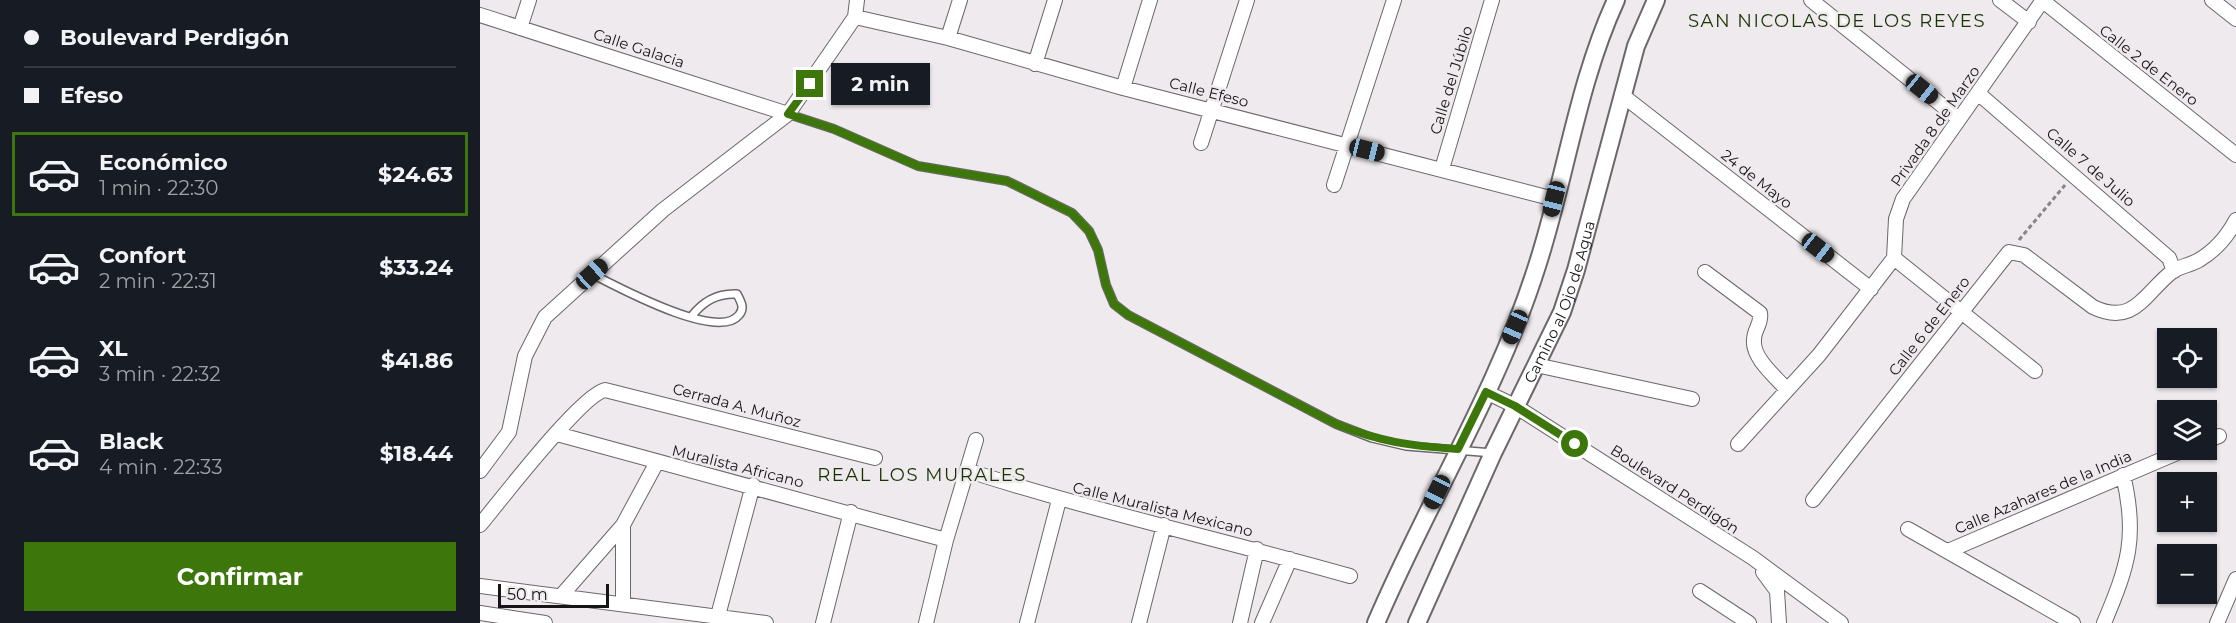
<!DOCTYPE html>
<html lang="es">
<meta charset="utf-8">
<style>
:root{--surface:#171b24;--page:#20242c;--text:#f1f3f6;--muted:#9ea1a6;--line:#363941;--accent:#3d770c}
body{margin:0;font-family:Montserrat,sans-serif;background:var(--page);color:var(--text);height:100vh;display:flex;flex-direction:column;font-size:22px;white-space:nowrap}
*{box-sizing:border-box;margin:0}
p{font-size:20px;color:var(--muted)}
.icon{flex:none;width:33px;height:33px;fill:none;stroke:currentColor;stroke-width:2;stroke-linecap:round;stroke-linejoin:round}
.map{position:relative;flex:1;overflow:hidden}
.sheet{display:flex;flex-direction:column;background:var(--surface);width:480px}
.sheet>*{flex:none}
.guide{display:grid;align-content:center;height:132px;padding:0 24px;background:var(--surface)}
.controls{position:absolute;left:1677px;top:328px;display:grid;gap:12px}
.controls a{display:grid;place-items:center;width:60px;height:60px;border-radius:0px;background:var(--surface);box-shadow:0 2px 4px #0004;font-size:30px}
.scale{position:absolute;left:18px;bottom:15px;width:111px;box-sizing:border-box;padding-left:6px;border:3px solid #161415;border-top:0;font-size:16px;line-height:21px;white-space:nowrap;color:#161415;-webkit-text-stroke:4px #efeaed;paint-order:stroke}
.end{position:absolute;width:27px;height:27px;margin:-14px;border:8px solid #3d770c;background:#fff;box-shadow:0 0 0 3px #fff}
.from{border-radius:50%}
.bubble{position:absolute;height:42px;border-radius:0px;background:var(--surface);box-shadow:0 2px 4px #0004;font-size:20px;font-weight:700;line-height:42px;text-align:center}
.car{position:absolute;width:18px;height:36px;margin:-18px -9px;border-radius:8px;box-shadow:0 0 4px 2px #0007;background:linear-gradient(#222 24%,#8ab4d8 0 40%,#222 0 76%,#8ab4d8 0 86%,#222 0)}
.guide b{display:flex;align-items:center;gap:21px;height:57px;font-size:22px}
.guide b+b{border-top:2px solid var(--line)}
.guide i{width:15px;height:15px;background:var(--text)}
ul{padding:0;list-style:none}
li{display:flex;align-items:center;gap:18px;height:84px;margin:0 12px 9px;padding:0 12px;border:3px solid transparent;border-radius:0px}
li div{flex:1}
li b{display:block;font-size:22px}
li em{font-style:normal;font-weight:700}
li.on{border-color:var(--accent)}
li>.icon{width:54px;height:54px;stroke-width:1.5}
.cta{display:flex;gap:12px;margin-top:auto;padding:12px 24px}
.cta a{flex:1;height:69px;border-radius:0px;background:var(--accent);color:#fff;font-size:24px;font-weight:700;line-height:69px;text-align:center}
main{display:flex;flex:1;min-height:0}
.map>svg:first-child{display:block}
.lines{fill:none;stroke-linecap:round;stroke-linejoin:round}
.service-casing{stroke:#6b676a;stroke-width:10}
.minor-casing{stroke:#6b676a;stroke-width:16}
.tertiary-casing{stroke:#6b676a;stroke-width:20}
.path{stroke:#888487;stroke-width:3;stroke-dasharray:4.5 3;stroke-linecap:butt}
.service{stroke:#fff;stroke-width:7}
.minor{stroke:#fff;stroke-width:14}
.tertiary{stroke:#fff;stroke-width:16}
.route{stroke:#3d770c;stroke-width:8}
.labels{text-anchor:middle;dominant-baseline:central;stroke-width:5;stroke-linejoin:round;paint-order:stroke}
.street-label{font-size:15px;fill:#161415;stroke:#efeaed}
.quarter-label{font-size:18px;letter-spacing:1.5px;fill:#173303;stroke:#efeaed}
</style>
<main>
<section class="sheet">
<div class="guide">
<b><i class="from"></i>Boulevard Perdigón</b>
<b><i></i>Efeso</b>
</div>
<ul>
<li class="on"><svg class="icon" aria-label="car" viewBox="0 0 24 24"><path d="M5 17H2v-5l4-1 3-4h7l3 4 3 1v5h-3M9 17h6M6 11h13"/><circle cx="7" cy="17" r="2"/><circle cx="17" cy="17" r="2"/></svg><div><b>Económico</b><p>1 min · 22:30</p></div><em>$24.63</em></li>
<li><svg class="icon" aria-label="car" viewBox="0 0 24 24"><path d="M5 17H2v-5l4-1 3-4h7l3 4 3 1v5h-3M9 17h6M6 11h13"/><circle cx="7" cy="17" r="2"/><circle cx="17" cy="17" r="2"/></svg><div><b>Confort</b><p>2 min · 22:31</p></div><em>$33.24</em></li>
<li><svg class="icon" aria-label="car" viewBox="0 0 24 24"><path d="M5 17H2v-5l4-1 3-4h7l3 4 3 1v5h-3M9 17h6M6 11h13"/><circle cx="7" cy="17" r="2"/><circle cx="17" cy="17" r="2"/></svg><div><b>XL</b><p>3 min · 22:32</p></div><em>$41.86</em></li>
<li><svg class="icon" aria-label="car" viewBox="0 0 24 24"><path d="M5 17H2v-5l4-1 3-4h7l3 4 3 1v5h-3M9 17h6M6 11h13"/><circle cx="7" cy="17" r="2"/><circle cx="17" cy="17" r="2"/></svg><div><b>Black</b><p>4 min · 22:33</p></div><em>$18.44</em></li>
</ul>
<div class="cta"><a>Confirmar</a></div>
</section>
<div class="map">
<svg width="1756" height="623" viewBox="0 0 1756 623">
<rect width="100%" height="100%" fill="#efeaed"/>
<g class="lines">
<defs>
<path id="service" d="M308,114L354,129L438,166L527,181L592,213L609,231L618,250L626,285L634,304L648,315L856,424L892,438L926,446L1013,453
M112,274C136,286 238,342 259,315C265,308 261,302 257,294C237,293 223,301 211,317"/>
<path id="minor" d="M1331,0L1479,119
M1520,0L1549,22
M1732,0L1756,19
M1563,1L1756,155
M0,15L308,114
M375,17L468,38L643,88L1074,199
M40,28L49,0
M468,38L480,0
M555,64L575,0
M643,88L670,0
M1499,94L1689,258L1694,271
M1142,95L1391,289
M721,143L767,0
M962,169L1012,0
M854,185L914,0
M1414,258L1555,371
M1225,272L1280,313C1282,324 1274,329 1274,340C1272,358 1296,377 1307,390
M1056,365L1212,399
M1006,392L1035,406L1273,558L1361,623
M77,434L466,540
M1726,441L1739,436
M1258,444L1339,355L1414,258L1416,219L1423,199L1563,0
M0,471L29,432L45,356L65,317L183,210L308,114L375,17L377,0
M489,471C614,511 743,540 870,576
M1333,500L1529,252L1544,255L1613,307C1655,327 1665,292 1693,271C1701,266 1711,265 1719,260C1736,250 1747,237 1756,220
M0,525C20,501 101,395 125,390L395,458
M1428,529L1593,623
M1468,551L1704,450
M1283,572L1297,591L1299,623
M0,586L286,623
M1220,591L1269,623
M81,596L143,525
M143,603V525L177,462
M0,613L65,623
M236,623L273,485
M343,623L371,512
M446,623L466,540L496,440
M547,623L579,500
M659,623L684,525
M760,623L777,549
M782,623L810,559
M1624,623C1648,566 1658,537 1643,475
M1737,623L1756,579"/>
<g id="tertiary">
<path d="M896,623C947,503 1018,390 1057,266C1086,177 1097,85 1136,0"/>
<path id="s1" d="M937,623L1013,453L1082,312L1096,270L1156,46L1176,0"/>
</g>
</defs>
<use href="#service" class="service-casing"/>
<use href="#minor" class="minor-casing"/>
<use href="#tertiary" class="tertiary-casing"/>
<path class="path" d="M1539,240L1585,185"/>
<use href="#service" class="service"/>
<use href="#minor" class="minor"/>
<use href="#tertiary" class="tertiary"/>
</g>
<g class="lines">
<path class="route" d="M330,84L308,114L354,129L438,166L527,181L592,213L609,231L618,250L626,285L634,304L648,315L856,424C901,442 930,446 978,449L1006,392L1035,406L1095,444"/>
</g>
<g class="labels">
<g class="street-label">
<text transform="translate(159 48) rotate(18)">Calle Galacia</text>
<text transform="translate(1669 65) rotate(38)">Calle 2 de Enero</text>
<text transform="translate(971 80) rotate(-73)">Calle del Júbilo</text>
<text transform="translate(729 92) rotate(14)">Calle Efeso</text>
<text transform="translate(1455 126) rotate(-55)">Privada 8 de Marzo</text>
<text transform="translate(1611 167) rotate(41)">Calle 7 de Julio</text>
<text transform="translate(1277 179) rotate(38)">24 de Mayo</text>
<text stroke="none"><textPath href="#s1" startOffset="352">Camino al Ojo de Agua</textPath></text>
<text transform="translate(1449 326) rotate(-52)">Calle 6 de Enero</text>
<text transform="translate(257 405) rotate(15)">Cerrada A. Muñoz</text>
<text transform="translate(258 466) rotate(14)">Muralista Africano</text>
<text transform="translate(1195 489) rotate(33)">Boulevard Perdigón</text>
<text transform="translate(1563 492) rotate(-23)">Calle Azahares de la India</text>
<text transform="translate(683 509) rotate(14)">Calle Muralista Mexicano</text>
</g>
<g class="quarter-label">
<text x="1357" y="21">SAN NICOLAS DE LOS REYES</text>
<text x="442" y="475">REAL LOS MURALES</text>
</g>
</g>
</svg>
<div class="controls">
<a><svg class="icon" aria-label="locate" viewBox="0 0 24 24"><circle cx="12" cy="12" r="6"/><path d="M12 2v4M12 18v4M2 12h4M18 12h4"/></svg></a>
<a><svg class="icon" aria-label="layers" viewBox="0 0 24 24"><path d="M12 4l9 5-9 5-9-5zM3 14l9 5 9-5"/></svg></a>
<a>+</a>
<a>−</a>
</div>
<div class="scale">50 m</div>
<i class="end from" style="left:1095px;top:444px"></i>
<i class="end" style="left:330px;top:84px"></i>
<div class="bubble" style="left:351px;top:63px;width:99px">2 min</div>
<i class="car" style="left:1442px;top:89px;rotate:129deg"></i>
<i class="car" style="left:887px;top:150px;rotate:104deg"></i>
<i class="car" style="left:1074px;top:199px;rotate:194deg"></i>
<i class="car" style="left:1338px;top:248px;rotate:128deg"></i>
<i class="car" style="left:112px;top:274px;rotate:48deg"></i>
<i class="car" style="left:1035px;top:327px;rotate:204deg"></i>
<i class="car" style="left:957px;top:492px;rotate:206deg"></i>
</div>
</main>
